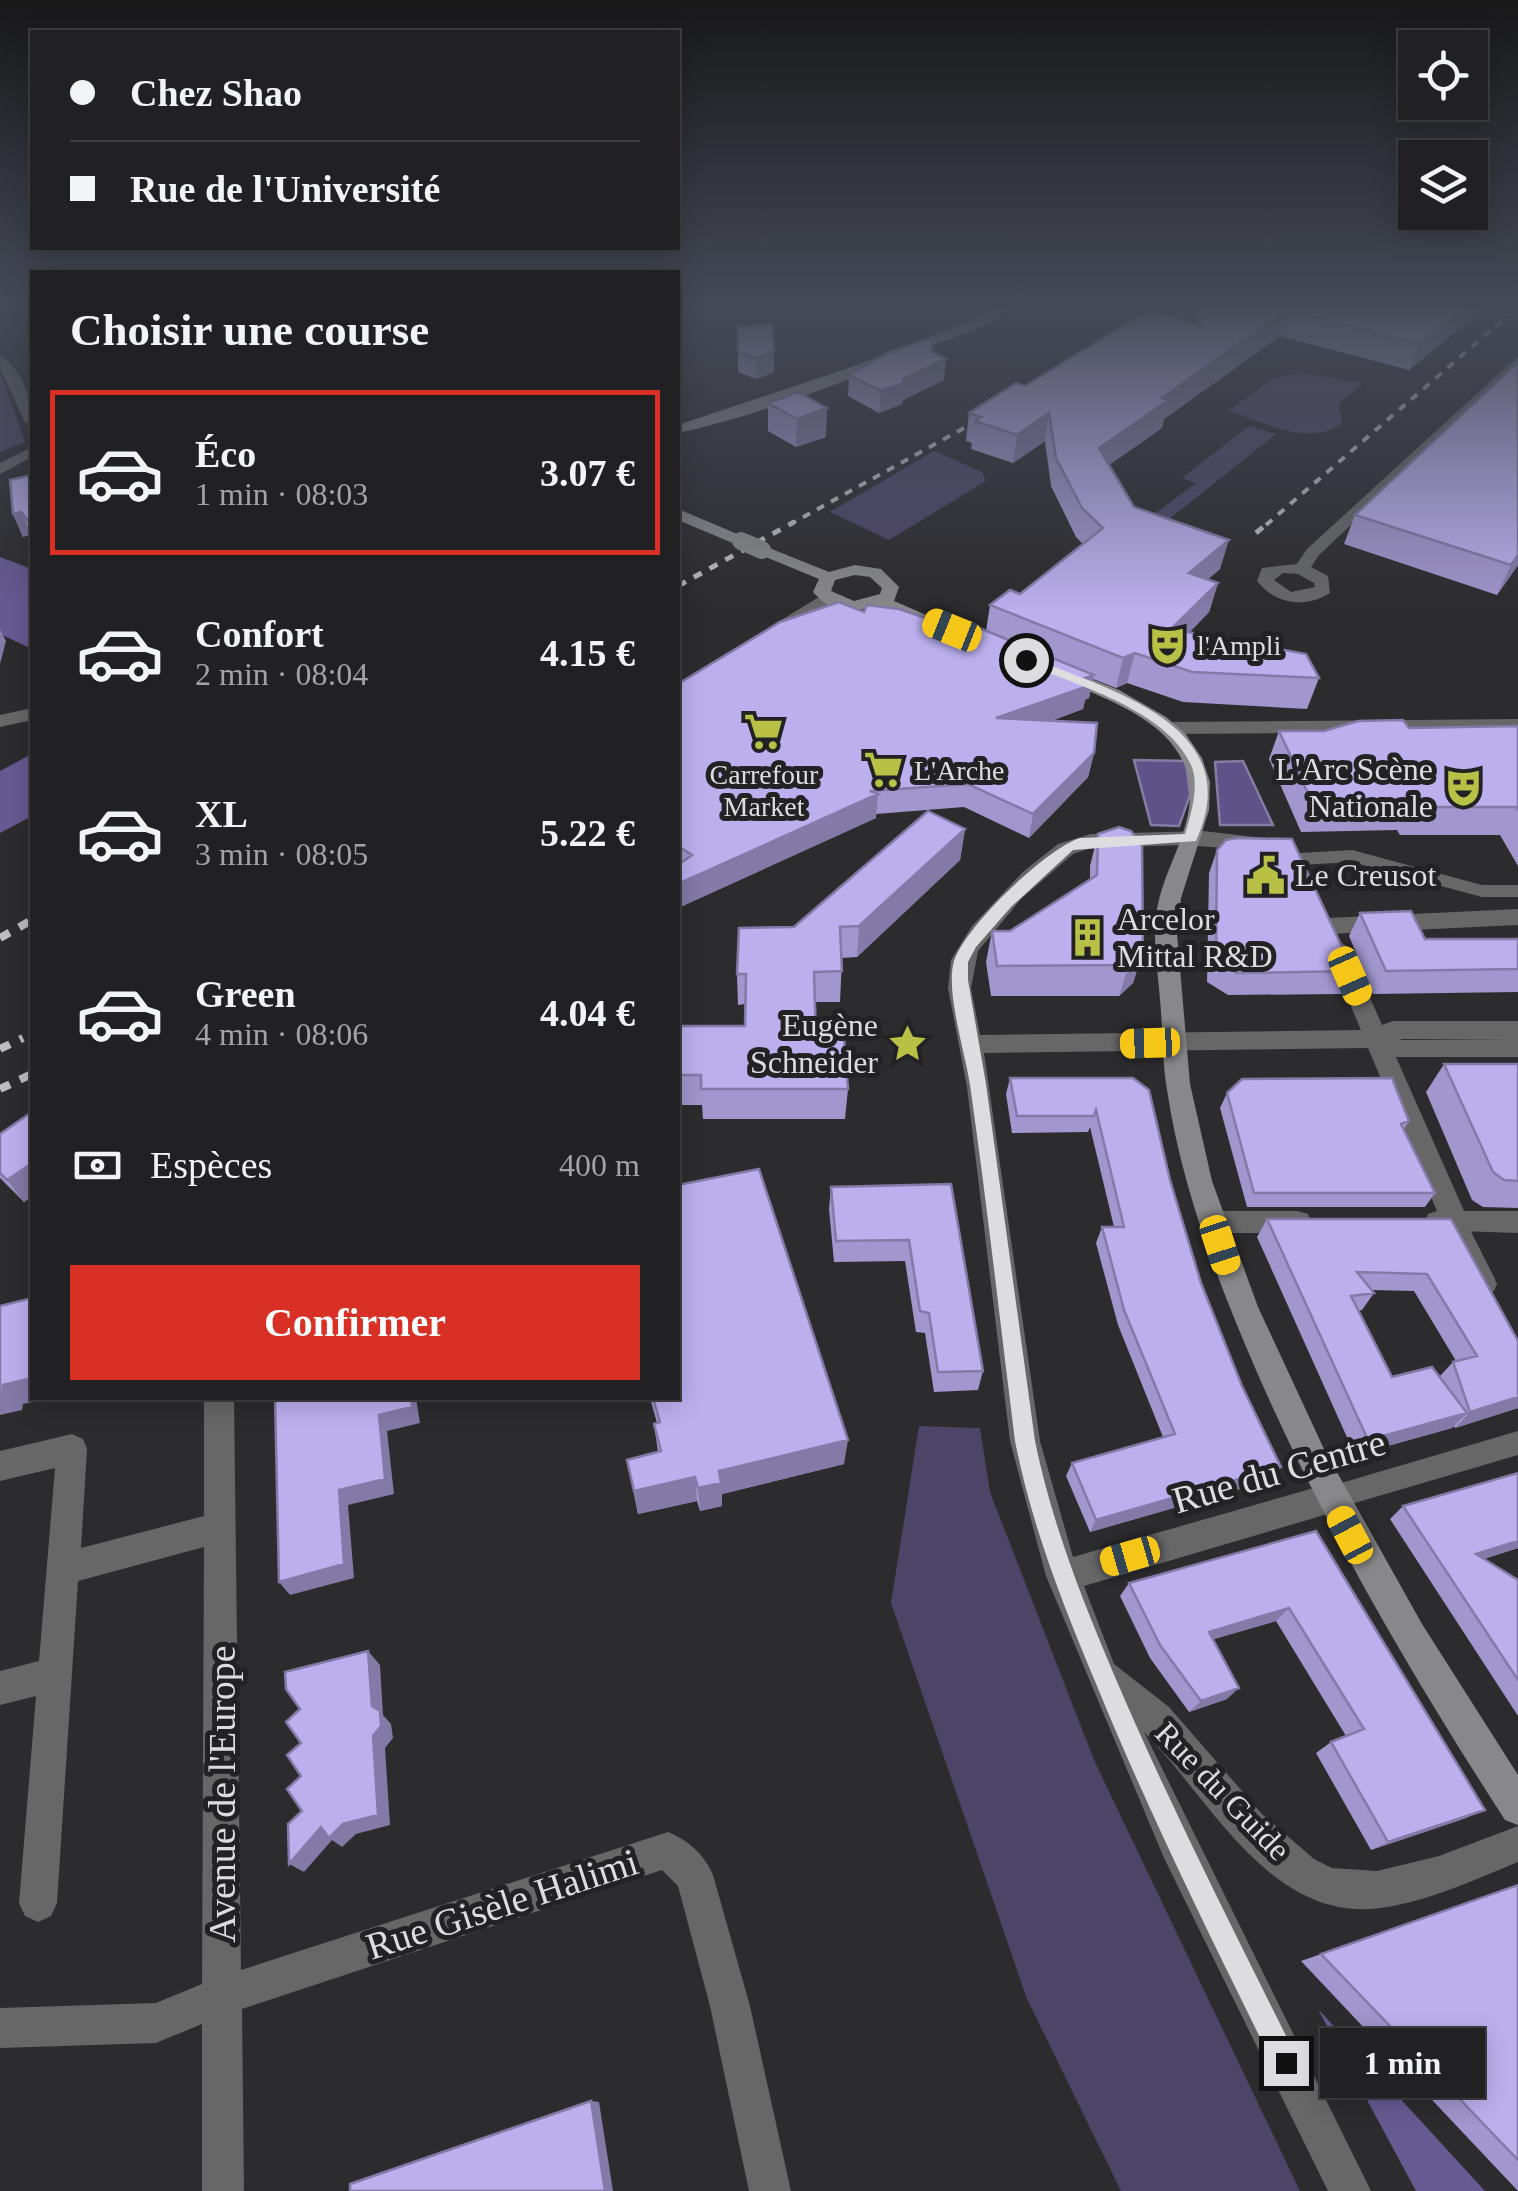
<!DOCTYPE html>
<html lang="fr">
<meta charset="utf-8">
<style>
:root{--surface:#212022;--page:#29282a;--text:#f1f3f6;--muted:#a2a3a5;--line:#3e3e40;--accent:#d93025}
body{margin:0;font-family:Georgia,serif;background:var(--page);color:var(--text);height:100vh;display:flex;flex-direction:column;font-size:38px;white-space:nowrap}
*{box-sizing:border-box;margin:0}
p{font-size:32px;color:var(--muted)}
.icon{flex:none;width:55px;height:55px;fill:none;stroke:currentColor;stroke-width:2;stroke-linecap:round;stroke-linejoin:round}
.map{position:relative;flex:1;overflow:hidden}
.drawer{position:absolute;left:30px;top:270px;width:650px;height:1130px;display:flex;flex-direction:column;background:var(--surface);border-radius:0px;box-shadow:0 5px 25px #0003,0 0 0 2px var(--line)}
.drawer>*{flex:none}
.banner{position:absolute;left:30px;top:30px;width:650px;height:220px;border-radius:0px;box-shadow:0 5px 25px #0003,0 0 0 2px var(--line);display:grid;align-content:center;height:220px;padding:0 40px;background:var(--surface)}
.controls{position:absolute;left:1398px;top:30px;display:grid;gap:20px}
.controls a{display:grid;place-items:center;width:90px;height:90px;border-radius:0px;background:var(--surface);box-shadow:0 5px 25px #0003,0 0 0 2px var(--line);font-size:50px}
.end{position:absolute;width:45px;height:45px;margin:-22px;border:12px solid #dddddf;background:#111;box-shadow:0 0 0 5px #111}
.from{border-radius:50%}
.bubble{position:absolute;height:70px;border-radius:0px;background:var(--surface);box-shadow:0 5px 25px #0003,0 0 0 2px var(--line);font-size:32px;font-weight:800;line-height:70px;text-align:center}
.car{position:absolute;width:30px;height:60px;margin:-30px -15px;border-radius:12px;box-shadow:0 0 8px 2px #0007;background:linear-gradient(#f5c518 24%,#345 0 40%,#f5c518 0 76%,#345 0 86%,#f5c518 0)}
.banner b{display:flex;align-items:center;gap:35px;height:95px;font-size:38px}
.banner b+b{border-top:2px solid var(--line)}
.banner i{width:25px;height:25px;background:var(--text)}
ul{padding:0;list-style:none}
li{display:flex;align-items:center;gap:30px;height:165px;margin:0 20px 15px;padding:0 20px;border:5px solid transparent;border-radius:0px}
li div{flex:1}
li b{display:block;font-size:38px}
li em{font-style:normal;font-weight:800}
li.on{border-color:var(--accent)}
li>.icon{width:90px;height:90px;stroke-width:1.5}
h2{padding:0 40px;font-size:45px;line-height:120px}
.pay{display:flex;align-items:center;gap:25px;height:110px;padding:0 40px;font-size:38px}
.pay p{margin-inline-start:auto}
.button{display:flex;gap:20px;margin-top:auto;padding:20px 40px}
.button a{flex:1;height:115px;border-radius:0px;background:var(--accent);color:#fff;font-size:40px;font-weight:800;line-height:115px;text-align:center}
.map>svg:first-child{display:block}
.green{fill:#4c4568}
.forest{fill:#665a93}
.water{fill:#5e5289;stroke:#847ca3;stroke-width:2.5}
.lines{fill:none;stroke-linecap:round;stroke-linejoin:round}
.pedestrian{fill:#676768;fill-rule:evenodd}
.minor{fill:#676768;fill-rule:evenodd}
.tertiary{fill:#676768;fill-rule:evenodd}
.secondary{fill:#88888a;fill-rule:evenodd}
.rail-far2{stroke:#bdbdbf;stroke-width:4;stroke-dasharray:8 8;stroke-linecap:butt}
.rail-far1{stroke:#bdbdbf;stroke-width:5;stroke-dasharray:9 9;stroke-linecap:butt}
.rail{stroke:#bdbdbf;stroke-width:8;stroke-dasharray:11 11;stroke-linecap:butt}
.secondary-bridge{stroke:#88888a;stroke-width:18}
.wall{fill:#a196cd;fill-rule:evenodd}
.shaded-wall{fill:#837aa7}
.building{fill:#bbafee;stroke:#837aa7;stroke-width:2.5}
.route{fill:#dddddf}
.labels{text-anchor:middle;dominant-baseline:central;stroke-width:10;stroke-linejoin:round;paint-order:stroke}
.far-poi-label{font-size:28px;fill:#dddddf;stroke:#222224;text-anchor:start}
.poi-label{font-size:32px;fill:#dddddf;stroke:#222224;text-anchor:end}
.street-label{font-size:32px;fill:#dddddf;stroke:#222224}
.near-street-label{font-size:38px;fill:#dddddf;stroke:#222224}
</style>
<div class="map">
<svg width="1518" height="2191" viewBox="0 0 1518 2191">
<rect width="100%" height="100%" fill="#2c2b2e"/>
<path class="green" d="M0,372L25,442L0,452Z
M1299,373L1364,383L1339,403L1342,423C1311,448 1261,421 1228,411L1273,379Z
M1249,426L1276,434L1163,524L1149,518L1196,483L1182,478Z
M934,451L982,472L986,481L889,540L830,512Z
M919,1426L980,1428L990,1492L1094,1760L1300,2191H1121L1027,1999L891,1603Z"/>
<path class="forest" d="M0,557L32,569V649L0,634Z
M32,744V816L0,833V771L28,756Z
M1318,2009L1485,2191H1416Z"/>
<path class="water" d="M1134,760L1186,761L1190,795L1179,826L1151,825Z
M1243,761L1273,825H1220L1215,762Z"/>
<g class="lines">
<path class="pedestrian" d="M1352,850L1482,885H1518V897H1482L1352,862L1300,865L1291,859L1300,853Z
M1455,1213L1463,1216L1494,1277L1497,1284L1494,1291L1486,1294L1478,1291L1444,1222L1447,1216Z
M1518,1431V1455L1331,1510L1322,1507L1318,1498L1322,1489L1331,1486Z"/>
<path class="minor" d="M0,356C23,369 32,401 32,426L25,422L0,368Z
M1518,356V367L1319,555L1311,567L1328,576L1330,593C1305,609 1275,604 1257,581L1262,568L1297,564L1307,549ZM1283,573L1298,574L1314,583L1315,587L1291,592L1274,580Z
M32,447V457L0,474V463Z
M827,592L836,597L833,601L787,632H775V624Z
M1203,831L1281,840L1285,845L1274,852L1185,845L1091,848L1073,854L1021,899L978,951L971,988L980,1035L1361,1030L1326,947L1337,939L1348,947L1382,1025L1393,1021H1518V1057H1396L1464,1211H1518V1233L1428,1230L1425,1222L1428,1214L1437,1211L1368,1048L984,1053L1040,1441L1073,1557L1331,1483L1342,1487L1347,1498L1342,1509L1331,1513L1084,1586L1114,1664L1169,1707L1262,1814L1314,1859L1332,1868L1377,1871L1439,1856L1518,1826V1862C1473,1880 1428,1902 1380,1908C1270,1923 1209,1797 1144,1732L1371,2191H1328L1164,1858L1046,1576L1010,1441L967,1087L948,988L951,960L972,926L1024,871L1058,844L1091,834ZM1400,1039H1510L1402,1040Z
M1518,909V925L1328,934L1317,926L1328,918Z
M1213,1211H1298L1308,1214L1311,1222L1308,1230L1298,1233H1213L1203,1230L1200,1222L1203,1214Z
M204,1398H234L241,1970L668,1832C688,1840 705,1855 713,1875L750,2006L791,2191H749L710,2006L678,1886L662,1870L242,2009L244,2191H202V2024L156,2043L0,2048V2008L156,2003L202,1984L204,1547L78,1581L57,1903L51,1916L38,1922L25,1916L19,1903L36,1696L0,1705V1671L39,1661L55,1468L0,1481V1451L72,1434L83,1439L87,1449L81,1548L204,1516Z"/>
<path class="tertiary" d="M32,708V720L0,727V715Z
M1518,719V731L1171,734L1161,728L1171,722Z"/>
<path class="secondary" d="M1001,305H1015C991,326 955,337 926,348C846,381 762,415 678,433V425L846,369L950,329Z
M678,509L747,538L749,541L735,544L678,520Z
M762,545L829,572L855,565L881,569L899,587L894,601L947,624L938,629C920,624 904,615 886,610C860,602 843,625 813,592L819,579L756,553L754,550ZM855,575L870,577L882,588L880,594L854,601L831,591L835,580Z
M1063,668L1119,690L1166,717L1185,733L1202,758L1210,782L1209,810L1181,898L1177,934L1190,1084L1212,1181L1258,1307L1324,1449L1422,1624L1518,1775V1825L1505,1820C1412,1676 1325,1528 1256,1370C1217,1280 1182,1188 1167,1090C1162,1060 1163,1030 1160,1000C1158,970 1152,940 1157,909C1162,879 1178,853 1186,823C1210,734 1122,705 1057,678V670Z"/>
<path class="rail-far2" d="M1147,330L1196,305
M789,525L993,412
M1266,525L1518,307"/>
<path class="rail-far1" d="M1256,533L1269,522
M678,586L794,522"/>
<path class="rail" d="M0,938L32,920
M0,1049L23,1038
M0,1089L32,1074"/>
<path class="secondary-bridge" d="M741,541L762,550"/>
</g>
<path class="wall" d="M1197,305H1488L1409,370L1280,336L1164,419L1162,428L1109,465L1134,507L1220,569L1208,579L1218,583L1209,612L1189,633L1319,678L1307,709L1183,702L1127,683L1116,688L1093,679L1089,698L1085,700L1083,709L1051,721L1094,753L1088,777L1029,838L964,807L876,814V818L678,908V684L864,612L964,631H986L990,605L1020,594L1083,544L1076,537L1051,486L1045,441L1013,463L971,449L972,443L966,441L969,413L1025,386L1196,324Z
M738,327L774,372L756,379L738,372Z
M934,337L933,352L944,380L903,400L902,404L879,413L848,396L849,375Z
M1518,362V565L1497,595L1344,544L1355,515Z
M798,392L826,437L796,447L768,431V403Z
M32,475V536L31,534L23,537L13,514Z
M1518,726V866L1500,835H1400L1397,830L1301,832L1269,759L1279,731Z
M965,829L960,860L857,957L842,958L840,1002H815L816,1037L848,1089L845,1119H703L702,1105H678V1026H745V1004L738,1005L737,974L794,927Z
M1098,834L1143,952L1133,983L1119,996H991L986,962L992,931H1010L1090,880V866Z
M1217,850L1353,971L1342,994L1228,995L1207,982L1209,873Z
M1360,913L1425,939H1518V992L1373,994L1349,936Z
M1444,1064H1518V1208L1483,1207L1472,1200L1426,1092Z
M1010,1078H1133L1170,1180L1201,1283L1242,1386L1281,1467L1271,1480L1090,1532L1066,1476L1072,1463L1163,1437L1118,1325L1096,1243L1102,1227H1114L1090,1127L1088,1132L1012,1133L1006,1094Z
M1227,1093L1409,1121L1404,1129L1435,1193L1425,1207H1247L1220,1108Z
M32,1112V1196L24,1202L0,1178V1134Z
M951,1184L983,1371L978,1390L934,1392L925,1333L916,1332L905,1261L834,1262L829,1209L831,1187Z
M1267,1219H1451L1518,1341V1408L1455,1428L1454,1426L1452,1428L1355,1455L1257,1237ZM1371,1290L1414,1291L1456,1361L1453,1362L1439,1377H1392L1358,1311L1362,1310L1374,1293Z
M650,1398H678L844,1464L722,1494V1506L700,1511L697,1501L638,1514L627,1460L658,1452L654,1424L657,1423Z
M1518,1473V1548L1484,1559L1518,1580V1716L1390,1519L1403,1506Z
M1316,1531L1466,1818L1371,1850L1316,1753L1331,1742L1346,1736L1276,1621L1213,1639L1227,1699L1189,1712L1150,1658L1120,1596L1129,1583Z
M1518,1885V2191L1301,1961Z"/>
<path class="shaded-wall" d="M1467,305H1488L1409,370L1419,344Z
M1287,310L1280,336L1164,419L1162,428L1093,476L1099,448L1162,398Z
M934,337L932,358L946,359L944,380L903,400L902,404L879,413L881,391L903,379L930,351Z
M774,351V372L756,379V358Z
M827,408L826,437L796,447L797,419Z
M1049,413L1045,441L1013,463L1017,435Z
M21,512L31,534L23,537L13,514Z
M1229,540L1220,569L1181,602L1189,573Z
M1518,555V565L1497,595L1511,565Z
M1218,583L1209,612L1163,659L1171,629Z
M0,629L6,641L0,664Z
M1135,653L1127,683L1116,688L1123,658Z
M1094,675L1089,698L1085,700L1083,709L992,742L996,718Z
M1094,753L1088,777L1029,838L1033,814Z
M878,794L876,818L678,908V884Z
M965,829L960,860L857,957L859,926Z
M1143,952L1133,983L1119,996L1129,965Z
M32,1163V1196L24,1202L7,1180Z
M32,1378V1398H52L23,1404L22,1410L0,1415V1392L3,1385Z
M1518,1397V1408L1455,1428L1470,1412Z
M411,1398H416L420,1423L387,1431L394,1494L348,1505L354,1578L290,1595L279,1582L339,1490L379,1415Z
M1467,1413L1452,1428L1355,1455L1368,1440Z
M848,1440L844,1464L722,1494V1506L700,1511L698,1488L719,1471Z
M1281,1467L1271,1480L1090,1532L1096,1520Z
M695,1477L697,1501L638,1514L634,1491Z
M1518,1541V1548L1461,1566L1476,1554Z
M1289,1608L1276,1621L1198,1644L1209,1632Z
M368,1651L380,1665L383,1715L391,1724L393,1738L385,1748L390,1825L356,1834L342,1847L332,1840L304,1872L289,1864L372,1706Z
M1239,1688L1227,1699L1189,1712L1201,1701Z
M1485,1810L1466,1818L1371,1850L1388,1842Z
M591,2101L599,2102L613,2191H605Z"/>
<path class="building" d="M1202,305H1467L1419,344L1287,310L1162,398L1169,400L1099,448L1134,507L1229,540L1189,573L1218,583L1171,629L1306,654L1319,678L1192,672L1135,653L1123,658L990,605L1010,590L1020,594L1103,528L1082,508L1056,458L1049,413L1017,435L975,421L981,417L969,413L1016,383L1025,386L1149,310L1202,326Z
M772,324L774,351L756,358L738,351V327Z
M934,337L930,351L946,359L903,379L904,383L881,391L849,375L890,352Z
M1518,362V555L1511,565L1355,515Z
M798,392L827,408L797,419L768,403Z
M32,475V523L31,524L21,512L13,514L10,480Z
M839,602L864,612L867,605L899,609L964,631L972,625L1094,675L1080,680L1088,686L996,718L1097,723L1094,753L1033,814L968,784L870,791L878,794L678,884V865L692,855L678,846V684L780,622Z
M1403,720L1409,728L1518,726V810L1516,807H1414L1411,802L1313,804L1279,731H1324L1358,721Z
M928,811L965,829L859,926L840,927L842,971L814,972L816,1037H844L848,1089H701V1075H678V1026H745L746,974H737L739,928L794,927Z
M1119,827L1131,831L1142,846L1143,952L1129,965L997,966L992,931H1010L1097,875L1098,834Z
M1237,838L1292,839L1353,971L1237,973L1216,960L1217,850L1226,840Z
M1411,911L1425,939H1518V969L1386,971L1360,913Z
M1444,1064H1518V1181L1504,1180L1493,1172Z
M1010,1078H1133L1149,1090L1170,1180L1201,1283L1242,1386L1281,1467L1096,1520L1072,1463L1175,1434L1124,1310L1102,1227H1124L1096,1110L1094,1116H1017Z
M1392,1078L1409,1121L1401,1124L1435,1193H1254L1227,1093L1242,1079Z
M32,1112V1163L7,1180L0,1173V1134Z
M759,1169L848,1440L719,1471L721,1483L698,1488L695,1477L634,1491L627,1460L661,1451L654,1424L660,1422L653,1398H678V1185Z
M951,1184L983,1371L938,1372L929,1313L920,1311L909,1240L836,1241L831,1187Z
M1267,1219H1451L1518,1341V1397L1470,1412L1453,1362L1477,1356L1427,1274L1357,1272L1374,1293L1351,1296L1392,1377L1432,1367L1467,1413L1368,1440Z
M32,1298V1378L3,1385V1391L0,1392V1306Z
M275,1398H411L412,1407L379,1415L385,1479L339,1490L344,1564L279,1582Z
M1518,1473V1541L1476,1554L1518,1580V1680L1403,1506Z
M1316,1531L1485,1810L1388,1842L1331,1742L1364,1729L1289,1608L1209,1632L1239,1688L1201,1701L1160,1645L1129,1583Z
M368,1651L372,1706L380,1711L381,1726L373,1736L378,1815L343,1824L329,1838L321,1827L289,1864L288,1824L302,1811L287,1789L301,1776L287,1755L301,1743L286,1722L300,1709L286,1689L285,1672Z
M1518,1885V2160L1321,1954Z
M591,2101L605,2191H350V2184Z"/>
<linearGradient id="sky" x2="0" y2="1"><stop stop-color="#181819"/><stop offset="0.5" stop-color="#454a57"/><stop offset="1" stop-color="#454a57" stop-opacity="0"/></linearGradient>
<rect width="1518" height="611" fill="url(#sky)"/>
<path class="route" d="M1022,657H1030C1110,691 1249,725 1196,841L1073,850L1011,907L976,947L968,962V980L986,1084L1035,1441C1052,1524 1082,1599 1115,1677C1170,1806 1233,1929 1295,2054L1299,2063L1295,2072L1286,2076L1277,2072C1214,1944 1151,1818 1097,1686C1063,1605 1032,1527 1015,1441C1000,1322 987,1203 970,1085C965,1052 947,997 953,965C960,930 1047,848 1080,838L1185,834C1191,815 1200,784 1191,765C1166,709 1075,685 1022,662Z"/>
<defs>
<symbol id="theatre-bare" viewBox="-9 -9 18 18"><path d="M-5-5.5Q0-4 5-5.5V0Q5 5 0 6Q-5 5-5 0ZM-3.3-2.5H-1v1.5H-3.3ZM1-2.5H3.3v1.5H1ZM-2.8 1Q0 5.5 2.8 1Z" fill="#b9c046" stroke="#222224" stroke-width="2.5" paint-order="stroke"/></symbol>
<symbol id="supermarket-bare" viewBox="-9 -9 18 18"><path d="M-6-5.5h2.5l.6 2H6L4.5 2H-2.5L-4.4-4H-6ZM-1.5 3.2a1.3 1.3 0 1 0 .1 0ZM3 3.2a1.3 1.3 0 1 0 .1 0Z" fill="#b9c046" stroke="#222224" stroke-width="2.5" paint-order="stroke"/></symbol>
<symbol id="civic-bare" viewBox="-9 -9 18 18"><path d="M-.6-6.5H3V-4.5H.6V-3L4-1V1h2V6H-6V1h2V-1L-.6-3ZM-1.2 2.5V6h2.4V2.5Z" fill="#b9c046" stroke="#222224" stroke-width="2.5" paint-order="stroke"/></symbol>
<symbol id="building-bare" viewBox="-9 -9 18 18"><path d="M-4-6H4V6H1V3H-1V6H-4ZM-2.5-4.3h1.7v1.8h-1.7ZM.8-4.3h1.7v1.8H.8ZM-2.5-1h1.7V.8h-1.7ZM.8-1h1.7V.8H.8Z" fill="#b9c046" stroke="#222224" stroke-width="2.5" paint-order="stroke"/></symbol>
<symbol id="sight-bare" viewBox="-9 -9 18 18"><path d="M0-6L1.8-2.2L6-1.7L2.9 1.2L3.7 5.4L0 3.3L-3.7 5.4L-2.9 1.2L-6-1.7L-1.8-2.2Z" fill="#b9c046" stroke="#222224" stroke-width="2.5" paint-order="stroke"/></symbol>
</defs>
<g fill-rule="evenodd">
<use href="#theatre-bare" x="1140" y="618" width="55" height="55"/>
<use href="#supermarket-bare" x="736" y="704" width="55" height="55"/>
<use href="#supermarket-bare" x="856" y="742" width="55" height="55"/>
<use href="#theatre-bare" x="1436" y="760" width="55" height="55"/>
<use href="#civic-bare" x="1238" y="848" width="55" height="55"/>
<use href="#building-bare" x="1060" y="910" width="55" height="55"/>
<use href="#sight-bare" x="880" y="1016" width="55" height="55"/>
</g>
<g class="labels">
<g class="far-poi-label">
<text x="1197" y="645">l'Ampli</text>
<text x="914" y="770">L'Arche</text>
<text x="764" y="774" text-anchor="middle">Carrefour<tspan x="764" dy="32">Market</tspan></text>
</g>
<g class="poi-label">
<text x="1433" y="769">L'Arc Scène<tspan x="1433" dy="37">Nationale</tspan></text>
<text x="1295" y="875" text-anchor="start">Le Creusot</text>
<text x="1117" y="919" text-anchor="start">Arcelor<tspan x="1117" dy="37">Mittal R&amp;D</tspan></text>
<text x="878" y="1025">Eugène<tspan x="878" dy="37">Schneider</tspan></text>
</g>
<g class="street-label">
<text transform="translate(1223 1791) rotate(46)">Rue du Guide</text>
</g>
<g class="near-street-label">
<text transform="translate(1279 1471) rotate(-16)">Rue du Centre</text>
<text transform="translate(222 1794) rotate(-90)">Avenue de l'Europe</text>
<text transform="translate(502 1904) rotate(-18)">Rue Gisèle Halimi</text>
</g>
</g>
</svg>
<div class="controls">
<a><svg class="icon" aria-label="locate" viewBox="0 0 24 24"><circle cx="12" cy="12" r="6"/><path d="M12 2v4M12 18v4M2 12h4M18 12h4"/></svg></a>
<a><svg class="icon" aria-label="layers" viewBox="0 0 24 24"><path d="M12 4l9 5-9 5-9-5zM3 14l9 5 9-5"/></svg></a>
</div>
<i class="end from" style="left:1026px;top:660px"></i>
<i class="end" style="left:1286px;top:2063px"></i>
<div class="bubble" style="left:1320px;top:2028px;width:165px">1 min</div>
<i class="car" style="left:952px;top:630px;rotate:292deg"></i>
<i class="car" style="left:1350px;top:976px;rotate:156deg"></i>
<i class="car" style="left:1150px;top:1043px;rotate:268deg"></i>
<i class="car" style="left:1220px;top:1245px;rotate:162deg"></i>
<i class="car" style="left:1350px;top:1535px;rotate:332deg"></i>
<i class="car" style="left:1130px;top:1556px;rotate:254deg"></i>
<div class="banner">
<b><i class="from"></i>Chez Shao</b>
<b><i></i>Rue de l'Université</b>
</div>
<section class="drawer">
<h2>Choisir une course</h2>
<ul>
<li class="on"><svg class="icon" aria-label="car" viewBox="0 0 24 24"><path d="M5 17H2v-5l4-1 3-4h7l3 4 3 1v5h-3M9 17h6M6 11h13"/><circle cx="7" cy="17" r="2"/><circle cx="17" cy="17" r="2"/></svg><div><b>Éco</b><p>1 min · 08:03</p></div><em>3.07 €</em></li>
<li><svg class="icon" aria-label="car" viewBox="0 0 24 24"><path d="M5 17H2v-5l4-1 3-4h7l3 4 3 1v5h-3M9 17h6M6 11h13"/><circle cx="7" cy="17" r="2"/><circle cx="17" cy="17" r="2"/></svg><div><b>Confort</b><p>2 min · 08:04</p></div><em>4.15 €</em></li>
<li><svg class="icon" aria-label="car" viewBox="0 0 24 24"><path d="M5 17H2v-5l4-1 3-4h7l3 4 3 1v5h-3M9 17h6M6 11h13"/><circle cx="7" cy="17" r="2"/><circle cx="17" cy="17" r="2"/></svg><div><b>XL</b><p>3 min · 08:05</p></div><em>5.22 €</em></li>
<li><svg class="icon" aria-label="car" viewBox="0 0 24 24"><path d="M5 17H2v-5l4-1 3-4h7l3 4 3 1v5h-3M9 17h6M6 11h13"/><circle cx="7" cy="17" r="2"/><circle cx="17" cy="17" r="2"/></svg><div><b>Green</b><p>4 min · 08:06</p></div><em>4.04 €</em></li>
</ul>
<div class="pay"><svg class="icon" aria-label="cash" viewBox="0 0 24 24"><path d="M3 7h18v10H3z"/><circle cx="12" cy="12" r="2"/></svg>Espèces<p>400 m</p></div>
<div class="button"><a>Confirmer</a></div>
</section>
</div>
